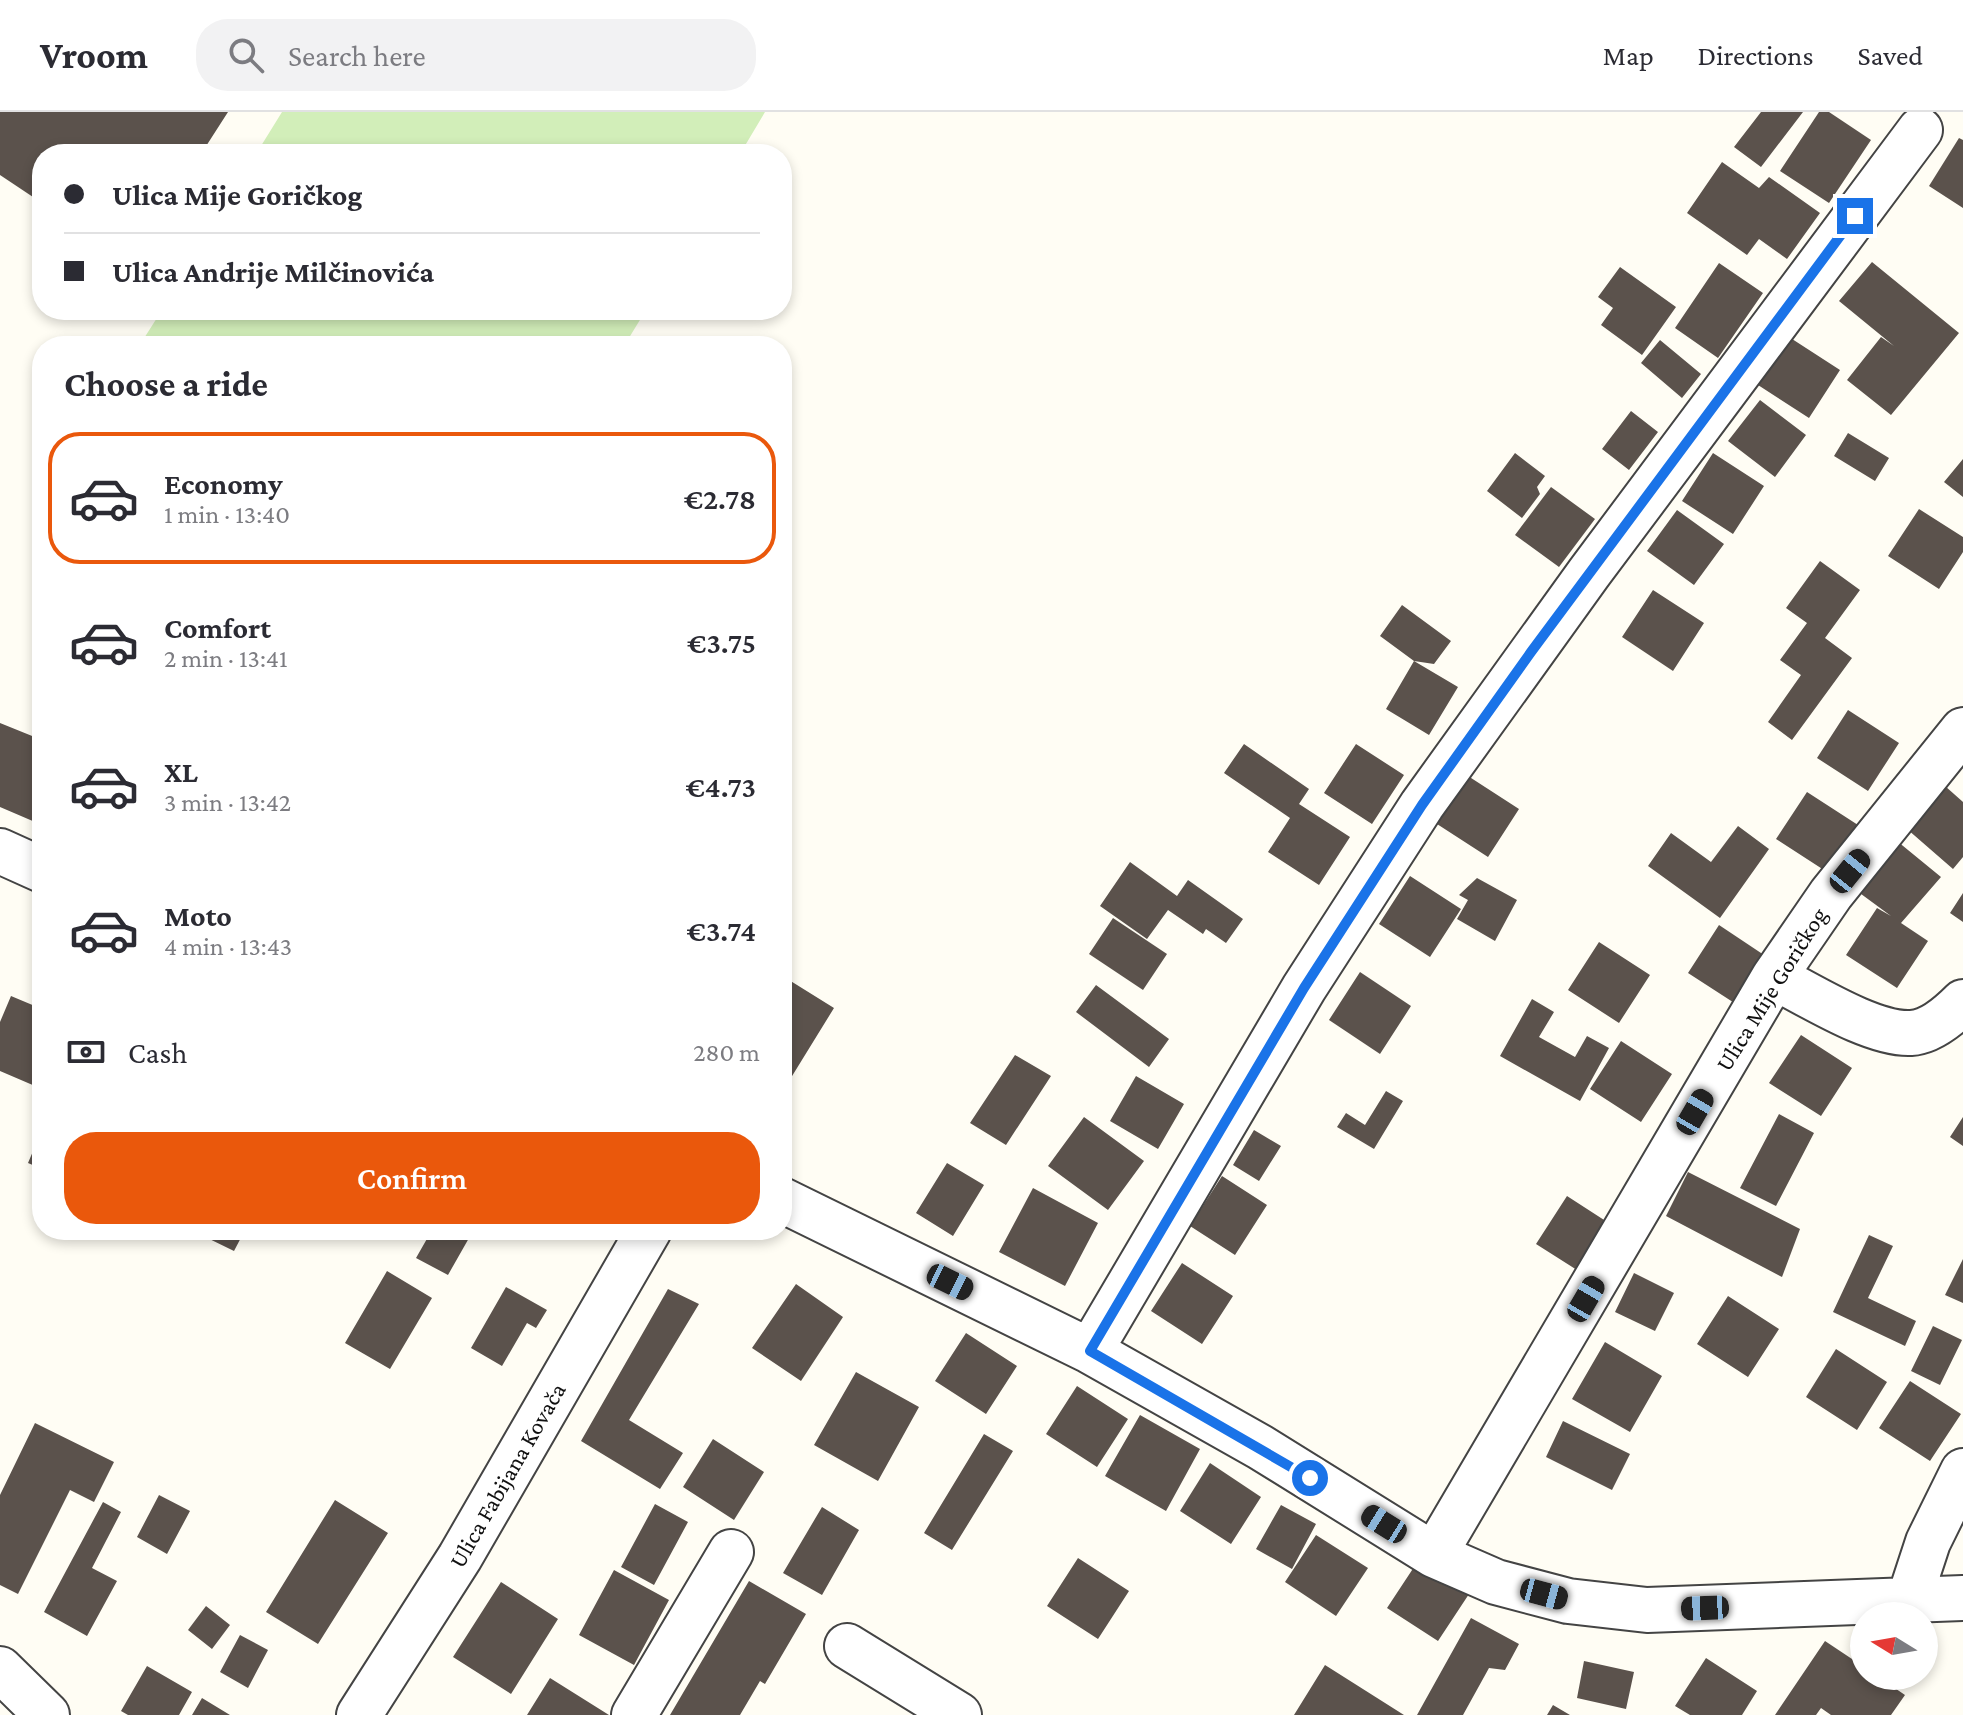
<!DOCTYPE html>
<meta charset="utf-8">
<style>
:root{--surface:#fff;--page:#f2f2f3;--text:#2b2b33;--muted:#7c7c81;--line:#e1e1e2;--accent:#ea580c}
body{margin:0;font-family:"Crimson Pro",serif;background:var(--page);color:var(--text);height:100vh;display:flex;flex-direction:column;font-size:30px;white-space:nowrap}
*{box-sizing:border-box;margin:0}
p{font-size:26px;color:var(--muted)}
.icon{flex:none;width:44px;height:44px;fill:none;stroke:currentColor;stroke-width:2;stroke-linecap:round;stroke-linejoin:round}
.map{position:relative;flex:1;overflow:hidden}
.sheet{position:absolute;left:32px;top:224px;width:760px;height:904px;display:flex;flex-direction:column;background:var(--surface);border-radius:32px;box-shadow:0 4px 12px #0003}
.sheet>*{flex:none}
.guide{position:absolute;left:32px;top:32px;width:760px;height:176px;border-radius:32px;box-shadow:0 4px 12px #0003;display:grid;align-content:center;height:176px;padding:0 32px;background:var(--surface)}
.needle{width:52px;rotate:281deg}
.buttons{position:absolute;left:1850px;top:1490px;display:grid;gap:16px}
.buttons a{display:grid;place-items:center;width:88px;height:88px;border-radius:50%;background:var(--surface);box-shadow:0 4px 12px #0003;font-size:40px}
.end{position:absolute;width:36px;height:36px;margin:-18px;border:10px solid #1a73e8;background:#fff;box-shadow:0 0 0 4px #fff}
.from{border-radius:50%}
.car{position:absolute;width:24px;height:48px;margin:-24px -12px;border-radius:10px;box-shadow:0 0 6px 2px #0007;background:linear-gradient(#222 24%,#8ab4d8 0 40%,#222 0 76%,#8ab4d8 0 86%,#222 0)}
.guide b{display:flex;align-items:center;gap:28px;height:76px;font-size:30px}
.guide b+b{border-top:2px solid var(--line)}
.guide i{width:20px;height:20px;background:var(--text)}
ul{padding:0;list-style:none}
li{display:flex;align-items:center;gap:24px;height:132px;margin:0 16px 12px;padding:0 16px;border:4px solid transparent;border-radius:32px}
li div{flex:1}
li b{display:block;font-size:30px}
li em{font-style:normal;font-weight:600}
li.current{border-color:var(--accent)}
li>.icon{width:72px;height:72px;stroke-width:1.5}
h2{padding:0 32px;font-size:36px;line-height:96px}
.pay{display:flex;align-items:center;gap:20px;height:88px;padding:0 32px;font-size:30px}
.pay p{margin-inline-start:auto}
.primary-button{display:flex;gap:16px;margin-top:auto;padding:16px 32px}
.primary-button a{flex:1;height:92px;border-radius:32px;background:var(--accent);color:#fff;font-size:32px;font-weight:600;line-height:92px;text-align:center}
header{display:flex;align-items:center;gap:48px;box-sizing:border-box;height:112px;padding:0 40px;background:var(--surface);border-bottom:2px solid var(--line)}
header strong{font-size:38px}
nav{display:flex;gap:44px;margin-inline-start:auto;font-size:28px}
.search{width:560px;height:72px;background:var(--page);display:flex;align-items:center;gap:20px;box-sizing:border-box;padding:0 28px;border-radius:32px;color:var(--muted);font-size:30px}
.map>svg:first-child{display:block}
.green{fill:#d2eeb9}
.building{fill:#5b524c}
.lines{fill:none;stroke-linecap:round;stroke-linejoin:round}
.street-casing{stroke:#444;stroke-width:48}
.street{stroke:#fff;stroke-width:44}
.route{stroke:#1a73e8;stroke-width:10}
.labels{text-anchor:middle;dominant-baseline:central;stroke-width:8;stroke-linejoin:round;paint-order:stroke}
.street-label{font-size:24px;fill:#111;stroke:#fff}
</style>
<header>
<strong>Vroom</strong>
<div class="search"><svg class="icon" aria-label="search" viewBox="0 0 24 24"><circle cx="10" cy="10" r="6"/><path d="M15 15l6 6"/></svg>Search here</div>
<nav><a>Map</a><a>Directions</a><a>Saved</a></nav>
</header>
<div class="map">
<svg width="1963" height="1603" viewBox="0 0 1963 1603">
<rect width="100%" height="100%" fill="#fffdf4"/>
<path class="green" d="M282,0H765L740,42H256Z
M162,198H646L624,234H146L141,231Z"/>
<path class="building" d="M0,0H228L201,42H42V91L0,63Z
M1761,0H1803L1761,55L1734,35Z
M1819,0H1829L1871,28L1829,91L1780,59Z
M1959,26L1963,28V96L1929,74Z
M1722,50L1759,76L1769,65L1820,101L1787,147L1759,127L1747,143L1687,101Z
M1872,150L1959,221L1891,303L1847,268L1881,225L1894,234L1839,189Z
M1719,151L1763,181L1718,246L1675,216Z
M1620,155L1676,195L1642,243L1601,213L1613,196L1598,185Z
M1789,225L1840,258L1809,306L1758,273Z
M1660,228L1701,262L1682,286L1641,251Z
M1760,288L1806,323L1775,365L1728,329Z
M1631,299L1658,320L1629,358L1602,337Z
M1848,321L1889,346L1875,369L1834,344Z
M1515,341L1545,364L1537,375L1540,382L1522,406L1487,379Z
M1713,341L1764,374L1733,422L1682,389Z
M1963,347V385L1944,370Z
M1551,375L1595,407L1559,455L1515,423Z
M1919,397L1963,425V440L1939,477L1888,444Z
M1677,398L1724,432L1694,473L1647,439Z
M1820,449L1860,478L1825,526L1852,546L1792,628L1768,610L1801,563L1780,548L1807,511L1786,496Z
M1653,478L1704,511L1673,559L1622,525Z
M1402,493L1451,529L1434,552L1414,549L1458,575L1429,623L1386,597L1414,549L1380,524Z
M1848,598L1899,631L1868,679L1817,646Z
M0,611L42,628V713L0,695Z
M1244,632L1309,677L1299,692L1350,725L1319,773L1268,740L1290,706L1224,661Z
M1356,632L1404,663L1372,712L1324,681Z
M1468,664L1519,697L1488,745L1437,712Z
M1945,674L1963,690V745L1953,757L1907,717Z
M1807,680L1858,713L1827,760L1776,727Z
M1738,714L1769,737L1720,806L1648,754L1671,721L1711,750Z
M1897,729L1941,765L1901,811L1928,829L1897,876L1846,843L1877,796L1891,804L1857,779Z
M1130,750L1177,784L1188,768L1243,807L1226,831L1206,817L1203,822L1168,798L1147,827L1100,794Z
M1410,764L1461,797L1430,845L1379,812Z
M1477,766L1517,788L1495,829L1457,807L1468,788L1459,783Z
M1963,781V810L1950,801Z
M1113,806L1167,842L1143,878L1089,842Z
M1719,813L1770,847L1739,894L1688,861Z
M1599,830L1650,863L1619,911L1568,878Z
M1360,860L1411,894L1380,942L1329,908Z
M789,868L834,896L789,969L782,965V879Z
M1096,873L1169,927L1149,955L1076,900Z
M11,884L42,897V977L0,959V910Z
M1532,887L1554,900L1539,925L1575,945L1587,924L1609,936L1580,989L1500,944Z
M1801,923L1852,956L1821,1004L1769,971Z
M1621,929L1672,962L1641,1010L1590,977Z
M1015,943L1051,964L1006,1033L970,1011Z
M1136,964L1184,992L1158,1037L1110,1009Z
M1386,979L1403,989L1374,1037L1337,1015L1346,1001L1365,1013Z
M1779,1002L1814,1021L1776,1094L1740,1076Z
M1084,1005L1144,1049L1108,1098L1048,1054Z
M1963,1005V1034L1950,1025Z
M42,1018V1057L28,1051Z
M1254,1018L1281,1034L1259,1069L1233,1053Z
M947,1051L984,1073L953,1124L916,1101Z
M1688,1060L1800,1117L1782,1165L1666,1104Z
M1222,1064L1267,1093L1235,1143L1190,1114Z
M1033,1076L1098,1111L1065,1174L999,1140Z
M1567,1084L1618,1117L1588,1165L1536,1132Z
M191,1118H245L234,1139Z
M432,1118H454L469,1126L448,1163L416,1146Z
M1869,1123L1893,1134L1868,1186L1916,1209L1905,1234L1833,1200Z
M1963,1147V1191L1945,1183Z
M1182,1151L1233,1184L1202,1232L1151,1199Z
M387,1159L432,1186L390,1257L345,1231Z
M1634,1161L1674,1181L1655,1219L1615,1200Z
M796,1172L843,1205L801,1269L752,1236Z
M506,1175L547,1198L536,1216L527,1211L502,1254L471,1236Z
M668,1177L699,1192L629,1308L683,1341L660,1377L581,1329Z
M1728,1184L1779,1217L1748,1265L1697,1232Z
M1933,1214L1962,1228L1940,1273L1911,1259Z
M966,1221L1017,1254L986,1302L935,1269Z
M1605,1230L1662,1264L1630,1320L1572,1287Z
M1836,1237L1887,1270L1857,1318L1806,1285Z
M856,1260L919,1295L878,1369L814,1333Z
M1910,1269L1961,1302L1930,1349L1879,1316Z
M1077,1274L1128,1307L1097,1355L1046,1322Z
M1140,1303L1200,1337L1166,1399L1105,1364Z
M1563,1309L1630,1342L1612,1378L1546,1345Z
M35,1311L114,1350L94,1390L70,1378L18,1482L0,1473V1383Z
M984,1322L1013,1339L952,1438L924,1421Z
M713,1327L764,1360L734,1408L683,1375Z
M1210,1351L1261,1385L1231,1432L1180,1399Z
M159,1383L190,1399L167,1442L137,1425Z
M335,1388L388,1421L318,1532L266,1500Z
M103,1390L121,1400L92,1456L117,1469L87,1524L44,1500Z
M655,1392L688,1410L654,1473L621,1455Z
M1281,1393L1316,1412L1292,1457L1256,1437Z
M822,1395L859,1418L822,1483L783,1461Z
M1316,1423L1368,1456L1336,1504L1285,1470Z
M1078,1446L1129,1479L1098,1527L1047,1494Z
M1418,1449L1469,1482L1438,1529L1387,1496Z
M614,1458L669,1488L634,1553L579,1523Z
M749,1469L806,1502L765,1572L760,1569L740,1603H670Z
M501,1470L558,1507L511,1582L453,1545Z
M206,1494L230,1513L212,1537L188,1518Z
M1471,1506L1519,1532L1505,1558L1489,1556L1463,1603H1417Z
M240,1523L268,1538L248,1576L220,1560Z
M1825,1529L1864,1555V1564H1877L1905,1583L1891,1603H1831L1821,1596L1816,1603H1775Z
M1706,1546L1757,1579L1742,1603H1690L1675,1594Z
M1584,1549L1634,1560L1626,1597L1577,1586Z
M1325,1553L1404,1603H1294Z
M147,1554L192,1580L179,1603H128L121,1599Z
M550,1566L609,1603H527Z
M202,1586L230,1603H192Z
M1553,1593L1570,1603H1547Z"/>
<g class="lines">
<defs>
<path id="street" d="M0,739L42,758
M1774,865C1810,883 1872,923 1911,921C1930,920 1950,903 1963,890
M782,1088L1090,1239L1260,1335L1434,1443L1496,1470L1568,1489L1647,1498L1963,1486
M1090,1239L1304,876L1422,693L1589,461L1920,18
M1434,1443L1774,865L1831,782L1963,618
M1909,1488L1928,1430L1963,1359
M847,1534L959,1603
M0,1557L47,1603
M359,1603L460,1445L649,1118
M634,1603L731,1440"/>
</defs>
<use href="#street" class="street-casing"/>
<use href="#street" class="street"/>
</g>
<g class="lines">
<path class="route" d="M1310,1366L1090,1239L1304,876L1422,693L1531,540L1855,104"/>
</g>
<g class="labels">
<g class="street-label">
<text transform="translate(1771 877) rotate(-58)">Ulica Mije Goričkog</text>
<text transform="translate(507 1363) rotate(-60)">Ulica Fabijana Kovača</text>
</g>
</g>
</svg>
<div class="buttons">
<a><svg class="needle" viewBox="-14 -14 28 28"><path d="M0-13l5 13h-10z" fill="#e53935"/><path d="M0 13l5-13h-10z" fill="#7c7c81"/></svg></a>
</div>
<i class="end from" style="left:1310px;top:1366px"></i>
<i class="end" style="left:1855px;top:104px"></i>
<i class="car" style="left:1850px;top:759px;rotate:39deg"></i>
<i class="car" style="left:1695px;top:1000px;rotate:30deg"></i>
<i class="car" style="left:950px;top:1170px;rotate:116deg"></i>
<i class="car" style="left:1586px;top:1187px;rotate:30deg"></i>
<i class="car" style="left:1384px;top:1412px;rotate:302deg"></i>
<i class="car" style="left:1544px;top:1482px;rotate:105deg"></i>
<i class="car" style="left:1705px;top:1496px;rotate:268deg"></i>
<div class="guide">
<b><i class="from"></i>Ulica Mije Goričkog</b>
<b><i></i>Ulica Andrije Milčinovića</b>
</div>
<section class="sheet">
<h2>Choose a ride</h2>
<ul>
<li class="current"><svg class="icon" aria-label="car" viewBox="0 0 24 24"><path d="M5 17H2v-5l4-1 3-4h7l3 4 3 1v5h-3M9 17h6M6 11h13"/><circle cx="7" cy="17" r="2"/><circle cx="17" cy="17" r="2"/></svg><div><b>Economy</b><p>1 min · 13:40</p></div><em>€2.78</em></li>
<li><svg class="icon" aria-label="car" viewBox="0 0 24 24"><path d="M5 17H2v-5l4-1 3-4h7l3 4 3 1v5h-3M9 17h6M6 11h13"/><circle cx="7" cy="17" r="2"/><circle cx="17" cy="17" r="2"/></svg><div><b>Comfort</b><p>2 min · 13:41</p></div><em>€3.75</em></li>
<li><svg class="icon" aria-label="car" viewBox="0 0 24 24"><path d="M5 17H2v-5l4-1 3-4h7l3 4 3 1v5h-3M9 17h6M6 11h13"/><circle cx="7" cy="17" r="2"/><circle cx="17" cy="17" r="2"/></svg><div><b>XL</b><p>3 min · 13:42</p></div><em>€4.73</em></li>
<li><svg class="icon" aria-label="car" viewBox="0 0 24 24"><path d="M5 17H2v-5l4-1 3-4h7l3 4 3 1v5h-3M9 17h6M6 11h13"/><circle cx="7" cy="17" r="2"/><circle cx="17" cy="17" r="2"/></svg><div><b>Moto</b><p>4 min · 13:43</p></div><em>€3.74</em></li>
</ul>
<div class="pay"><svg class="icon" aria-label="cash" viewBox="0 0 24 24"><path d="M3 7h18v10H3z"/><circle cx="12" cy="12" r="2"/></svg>Cash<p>280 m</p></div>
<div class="primary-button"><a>Confirm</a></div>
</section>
</div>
